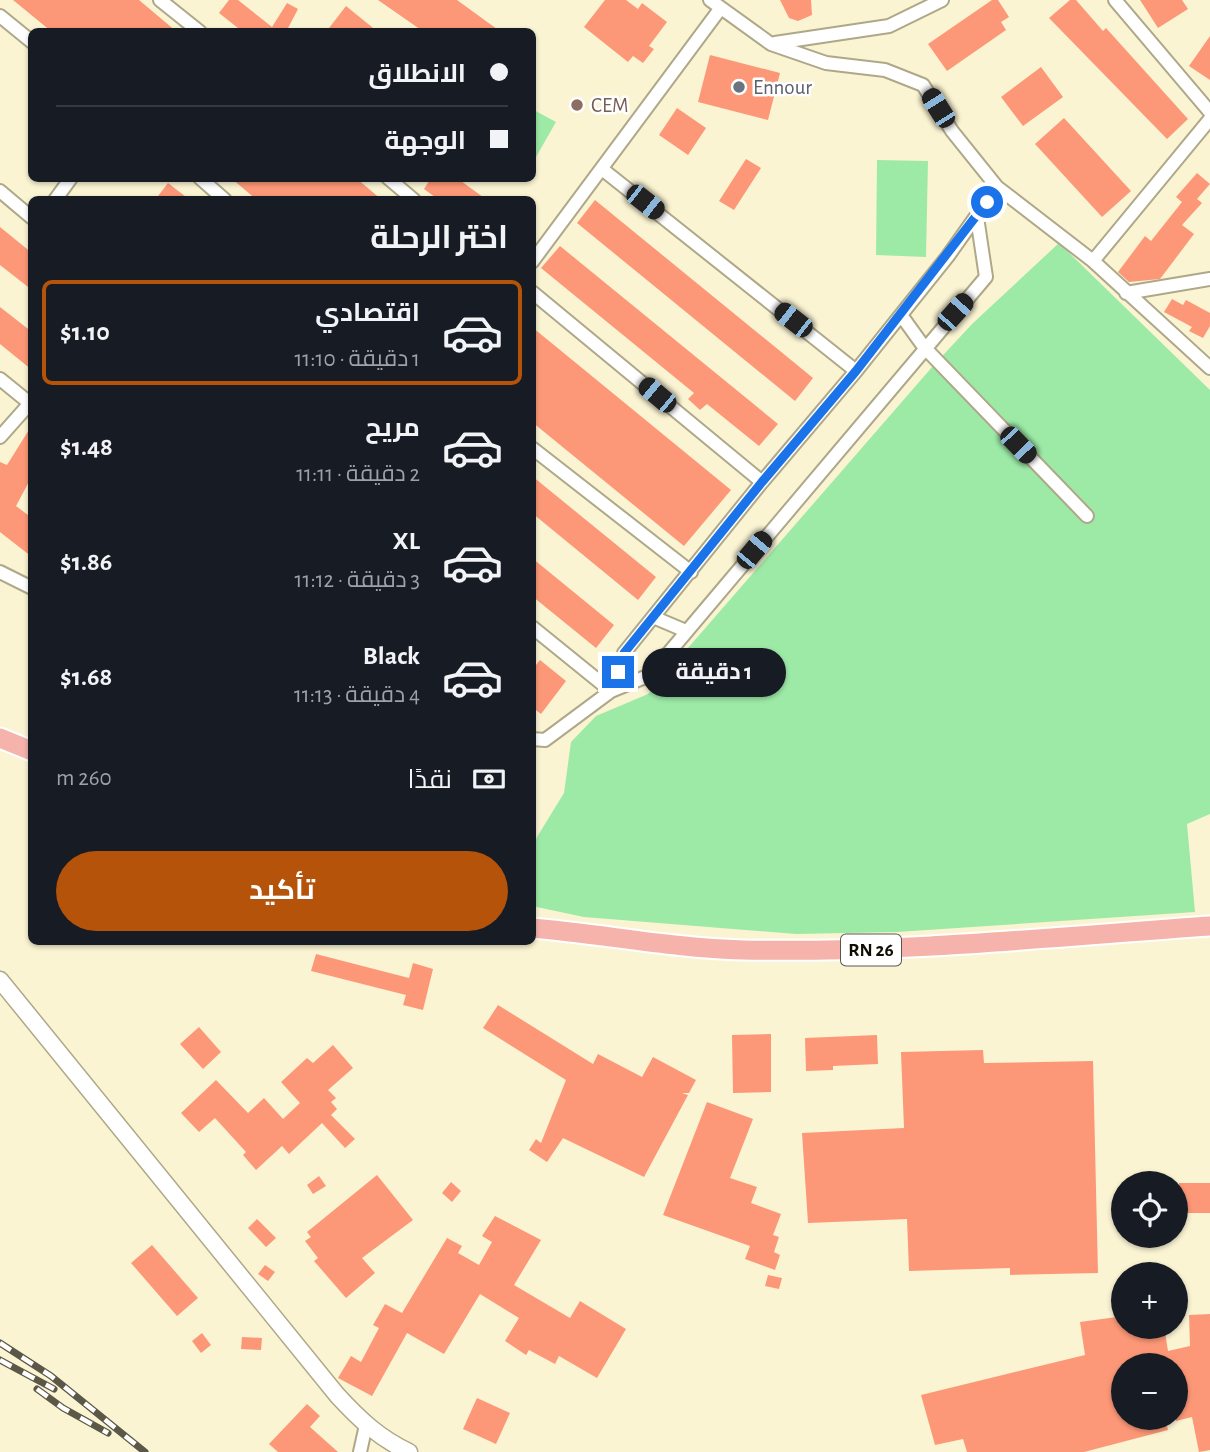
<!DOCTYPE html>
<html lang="ar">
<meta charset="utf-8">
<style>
:root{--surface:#171b24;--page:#20242c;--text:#f1f3f6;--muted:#9ea1a6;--line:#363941;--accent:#b45309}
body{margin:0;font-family:"Alegreya Sans",Cairo,sans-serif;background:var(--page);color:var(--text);direction:rtl;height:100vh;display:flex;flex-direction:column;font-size:26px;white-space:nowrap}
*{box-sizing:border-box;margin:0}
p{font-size:23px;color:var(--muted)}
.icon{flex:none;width:38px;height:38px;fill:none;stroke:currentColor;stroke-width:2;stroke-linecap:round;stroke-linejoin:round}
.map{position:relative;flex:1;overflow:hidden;direction:ltr}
.drawer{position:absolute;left:28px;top:196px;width:508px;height:749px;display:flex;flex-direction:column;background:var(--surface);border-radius:10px;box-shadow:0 2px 5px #0004;direction:rtl}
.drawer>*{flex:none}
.hud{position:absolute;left:28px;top:28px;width:508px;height:154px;border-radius:10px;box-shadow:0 2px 5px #0004;direction:rtl;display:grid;align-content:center;height:154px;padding:0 28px;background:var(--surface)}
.tools{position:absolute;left:1111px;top:1171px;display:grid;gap:14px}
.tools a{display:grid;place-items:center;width:77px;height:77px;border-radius:50%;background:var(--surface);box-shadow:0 2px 5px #0004;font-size:35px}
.end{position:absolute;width:32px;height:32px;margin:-16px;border:9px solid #1a73e8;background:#fff;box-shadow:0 0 0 4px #fff}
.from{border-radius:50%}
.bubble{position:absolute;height:49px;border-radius:24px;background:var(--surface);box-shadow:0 2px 5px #0004;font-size:23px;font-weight:700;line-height:49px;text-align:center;direction:rtl}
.car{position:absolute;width:21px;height:42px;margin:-21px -10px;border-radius:9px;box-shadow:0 0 5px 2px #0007;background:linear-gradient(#222 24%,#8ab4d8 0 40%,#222 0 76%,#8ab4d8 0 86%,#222 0)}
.hud b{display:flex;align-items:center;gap:24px;height:66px;font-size:26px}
.hud b+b{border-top:2px solid var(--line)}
.hud i{width:18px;height:18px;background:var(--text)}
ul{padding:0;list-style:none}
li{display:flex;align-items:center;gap:21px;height:105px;margin:0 14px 10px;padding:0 14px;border:4px solid transparent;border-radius:10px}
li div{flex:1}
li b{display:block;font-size:26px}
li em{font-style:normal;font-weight:700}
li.selected{border-color:var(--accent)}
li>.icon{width:63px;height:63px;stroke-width:1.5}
h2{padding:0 28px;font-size:32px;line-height:84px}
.pay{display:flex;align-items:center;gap:18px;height:77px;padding:0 28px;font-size:26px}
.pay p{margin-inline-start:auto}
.cta{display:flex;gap:14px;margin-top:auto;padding:14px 28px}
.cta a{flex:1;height:80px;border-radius:42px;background:var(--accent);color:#fff;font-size:28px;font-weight:700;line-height:80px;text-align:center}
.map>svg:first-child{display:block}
.green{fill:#9deaa7}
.building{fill:#fc9877}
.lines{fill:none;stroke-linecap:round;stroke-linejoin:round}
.minor-casing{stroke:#aea889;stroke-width:16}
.secondary-casing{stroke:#aea889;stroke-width:19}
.primary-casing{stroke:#fff;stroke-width:23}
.minor{stroke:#fff;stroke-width:12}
.secondary{stroke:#fff;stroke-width:16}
.primary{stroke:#f5b3ac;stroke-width:19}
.rail-casing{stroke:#5c5847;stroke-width:7}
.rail{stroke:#fff;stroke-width:4.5;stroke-dasharray:13;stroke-linecap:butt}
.route{stroke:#1a73e8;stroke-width:9}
.worship-dot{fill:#6b7280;stroke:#fff;stroke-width:2.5}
.education-dot{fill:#8d6e63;stroke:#fff;stroke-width:2.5}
.labels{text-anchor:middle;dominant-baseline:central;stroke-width:5;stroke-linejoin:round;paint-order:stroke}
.shield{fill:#fff;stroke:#58564f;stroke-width:2}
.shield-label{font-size:19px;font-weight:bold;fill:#100d03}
.worship-label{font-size:21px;fill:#5b616d;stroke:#fff;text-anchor:start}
.education-label{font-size:21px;fill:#785e54;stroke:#fff;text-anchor:start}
</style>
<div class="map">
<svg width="1210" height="1452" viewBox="0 0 1210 1452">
<rect width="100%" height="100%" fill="#fbf4d3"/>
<path class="green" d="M532,109L556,122L532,164Z
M877,160L928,161L926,257L876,255Z
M1059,243L1210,390V814L1187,824L1195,912L897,932L796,934L584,917L532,906V852L537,837L564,793L571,742L596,716L648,694L933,366L972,324Z"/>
<path class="building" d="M13,0H139L177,32H52Z
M229,0H238L272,27L287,3L298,9L286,32H243L219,13Z
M378,0H457L501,32H424Z
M605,0H626L638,9L642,3L667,22L649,46L654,49L643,63L633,56L628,62L584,27Z
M780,0H811L812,15L798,21L789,18Z
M992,0H998L1009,17L1001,22L1006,30L947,71L928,44Z
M1070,0H1076L1103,31L1106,28L1188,119L1167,139L1049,18Z
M1140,0H1182L1188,9L1158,28Z
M346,6L378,32H326Z
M1210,36V80L1189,66Z
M710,55L780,73L768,120L698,102Z
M1041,67L1063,97L1023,126L1001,97Z
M677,108L706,128L688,155L659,135Z
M1064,118L1131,191L1102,217L1035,144Z
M746,159L761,168L734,210L719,201Z
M1197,173L1210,184L1197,199L1202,203L1182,225L1194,234L1160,279L1129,282L1118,272L1145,236L1151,241L1182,202L1176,197Z
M231,178H356L382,200H257Z
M431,178H457L487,200H439L424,189Z
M168,183L190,200H155Z
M595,200L813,378L795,401L577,223Z
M0,227L32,253V290L0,265Z
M560,246L778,424L759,446L707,404L700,410L688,399L694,393L541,268Z
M1172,299L1183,305L1186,300L1210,313V326L1203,338L1189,331L1192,327L1164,312Z
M0,307L32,332V370L0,344Z
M532,327L731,490L684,546L532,422Z
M32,425V476L16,506L32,518V557L0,532V462L7,465Z
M532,476L656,577L638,600L532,513Z
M532,558L614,625L596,648L532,596Z
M540,660L566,681L541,714L532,707V670Z
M316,954L409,978L413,963L433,969L423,1010L403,1005L406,995L311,971Z
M498,1005L593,1064L598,1054L642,1077L653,1057L696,1080L689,1093H682L688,1095L644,1177L563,1138L547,1162L529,1150L536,1139L541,1143L566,1080L483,1028Z
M199,1027L221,1052L203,1069L180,1044Z
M771,1034V1092L733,1093L732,1035Z
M877,1035L878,1064L833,1066V1070L806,1071L805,1038Z
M333,1045L353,1068L328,1090L336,1098L331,1102L337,1109L331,1115L355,1139L345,1148L322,1123L289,1154L282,1146L256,1170L243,1155L246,1152L215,1118L199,1132L181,1113L216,1080L248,1113L264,1098L283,1119L300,1103L281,1082L307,1058L313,1063Z
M983,1050L984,1063L1093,1061L1098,1273L1010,1275V1268L909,1271L907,1219L808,1223L802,1133L904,1128L901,1052Z
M707,1102L753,1119L730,1178L757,1187L751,1203L781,1214L773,1235L779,1237L774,1252L780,1255L775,1270L745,1259L750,1246L663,1215Z
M377,1175L413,1220L362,1258L375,1273L346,1298L314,1261L318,1258L305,1241L311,1237L307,1232Z
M319,1176L326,1186L313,1194L307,1185Z
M451,1182L461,1191L452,1202L442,1193Z
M1179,1183H1210V1213H1180Z
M495,1216L541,1240L514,1285L570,1318L580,1301L626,1329L597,1378L559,1356L555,1364L529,1350L526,1355L505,1341L519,1318L480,1294L444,1354L407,1333L372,1396L338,1378L351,1356L361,1362L379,1328L373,1325L385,1304L402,1313L447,1238L462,1246L458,1253L479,1265L492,1242L482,1236Z
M257,1219L276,1238L266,1247L248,1228Z
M152,1245L198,1298L177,1316L131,1263Z
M265,1265L275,1272L268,1281L258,1274Z
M768,1275L782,1278L779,1289L765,1286Z
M1210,1314V1450L1199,1452L1192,1417L1176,1421V1365H1124V1418H1165L1168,1430L1084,1452H967L963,1439L935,1445L921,1395L1085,1355L1080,1322L1124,1316V1326H1164L1168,1351L1190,1346L1189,1315Z
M202,1333L211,1345L201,1353L192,1341Z
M242,1337L262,1338L261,1350L241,1349Z
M477,1398L510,1413L496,1444L463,1429Z
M307,1404L320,1416L310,1427L338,1452H278L269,1444Z"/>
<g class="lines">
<defs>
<path id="minor" d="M160,0L200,32
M710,0L771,44L826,63L885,70L923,85L952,131L997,187L1093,261L1210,368
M1115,0L1210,112
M0,16L32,42
M775,43L889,26L942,0
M602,169L856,371
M200,178L225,200
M388,178L414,200
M0,191L32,218
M55,200L71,178
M1093,261L1210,119
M532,262L720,9
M532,292L762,482
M1126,293L1210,279
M901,315L924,347L1087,516
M0,379L32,405
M0,437L32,401
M532,448L691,572
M0,572L32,588
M653,617L686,631
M532,627L611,691
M611,691L624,653L762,482L856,371L948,256L997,187
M532,739L545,740L611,691L650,675L986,277L977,217
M360,1452L366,1425"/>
<path id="secondary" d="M0,980L337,1395C359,1419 379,1438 409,1452"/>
<path id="primary" d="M0,738L32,751
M532,928C603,934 672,948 743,950C899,953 1054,937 1210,926"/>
</defs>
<use href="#minor" class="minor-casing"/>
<use href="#secondary" class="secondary-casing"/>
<use href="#primary" class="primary-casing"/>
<use href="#minor" class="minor"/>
<use href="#secondary" class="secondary"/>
<use href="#primary" class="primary"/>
<defs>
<path id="rail" d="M0,1343L51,1376L145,1452
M0,1360L54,1389
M37,1389L63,1408L108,1433"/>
</defs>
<use href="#rail" class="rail-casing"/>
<use href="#rail" class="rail"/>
</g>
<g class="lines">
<path class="route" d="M618,672L624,653L762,482L856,371L987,202"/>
</g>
<circle class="worship-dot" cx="739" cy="87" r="7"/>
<circle class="education-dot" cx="577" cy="105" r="7"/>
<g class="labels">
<rect class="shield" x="841" y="934.5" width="60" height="31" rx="5"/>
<g class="shield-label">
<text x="871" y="950">RN 26</text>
</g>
<g class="worship-label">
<text x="753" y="87">Ennour</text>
</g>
<g class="education-label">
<text x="591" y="105">CEM</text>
</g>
</g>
</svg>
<div class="tools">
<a><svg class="icon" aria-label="locate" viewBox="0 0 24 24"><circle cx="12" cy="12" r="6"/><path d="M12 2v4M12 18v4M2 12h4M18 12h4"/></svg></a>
<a>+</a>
<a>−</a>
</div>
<i class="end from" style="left:987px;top:202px"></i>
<i class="end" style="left:618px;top:672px"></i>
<div class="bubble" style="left:642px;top:648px;width:144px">1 دقيقة</div>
<i class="car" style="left:938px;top:108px;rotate:328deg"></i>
<i class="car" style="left:645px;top:202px;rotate:128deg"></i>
<i class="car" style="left:955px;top:312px;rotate:42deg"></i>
<i class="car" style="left:793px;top:320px;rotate:308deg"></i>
<i class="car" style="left:657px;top:395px;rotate:310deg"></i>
<i class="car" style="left:1018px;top:445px;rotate:136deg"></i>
<i class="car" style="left:754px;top:550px;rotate:40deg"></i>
<div class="hud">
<b><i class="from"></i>الانطلاق</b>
<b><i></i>الوجهة</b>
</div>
<section class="drawer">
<h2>اختر الرحلة</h2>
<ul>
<li class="selected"><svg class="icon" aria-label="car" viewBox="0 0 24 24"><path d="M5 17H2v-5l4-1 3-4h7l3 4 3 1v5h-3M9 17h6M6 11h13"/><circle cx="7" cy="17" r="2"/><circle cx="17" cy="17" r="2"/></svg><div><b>اقتصادي</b><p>1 دقيقة · 11:10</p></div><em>$1.10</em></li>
<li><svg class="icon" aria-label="car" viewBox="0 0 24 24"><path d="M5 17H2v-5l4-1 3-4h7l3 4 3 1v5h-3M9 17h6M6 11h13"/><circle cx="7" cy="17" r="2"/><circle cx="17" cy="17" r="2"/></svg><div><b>مريح</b><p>2 دقيقة · 11:11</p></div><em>$1.48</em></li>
<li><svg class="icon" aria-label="car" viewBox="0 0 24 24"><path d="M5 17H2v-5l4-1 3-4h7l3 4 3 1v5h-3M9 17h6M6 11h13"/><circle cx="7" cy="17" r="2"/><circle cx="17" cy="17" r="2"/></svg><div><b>XL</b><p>3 دقيقة · 11:12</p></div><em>$1.86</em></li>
<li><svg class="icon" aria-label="car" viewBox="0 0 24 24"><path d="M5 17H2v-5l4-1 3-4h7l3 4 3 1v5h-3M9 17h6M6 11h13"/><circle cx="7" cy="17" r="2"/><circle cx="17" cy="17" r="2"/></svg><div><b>Black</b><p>4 دقيقة · 11:13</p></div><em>$1.68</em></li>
</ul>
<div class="pay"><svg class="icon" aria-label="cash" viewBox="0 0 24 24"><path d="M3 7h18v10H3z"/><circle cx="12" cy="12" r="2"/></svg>نقدًا<p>260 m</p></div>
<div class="cta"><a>تأكيد</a></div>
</section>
</div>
